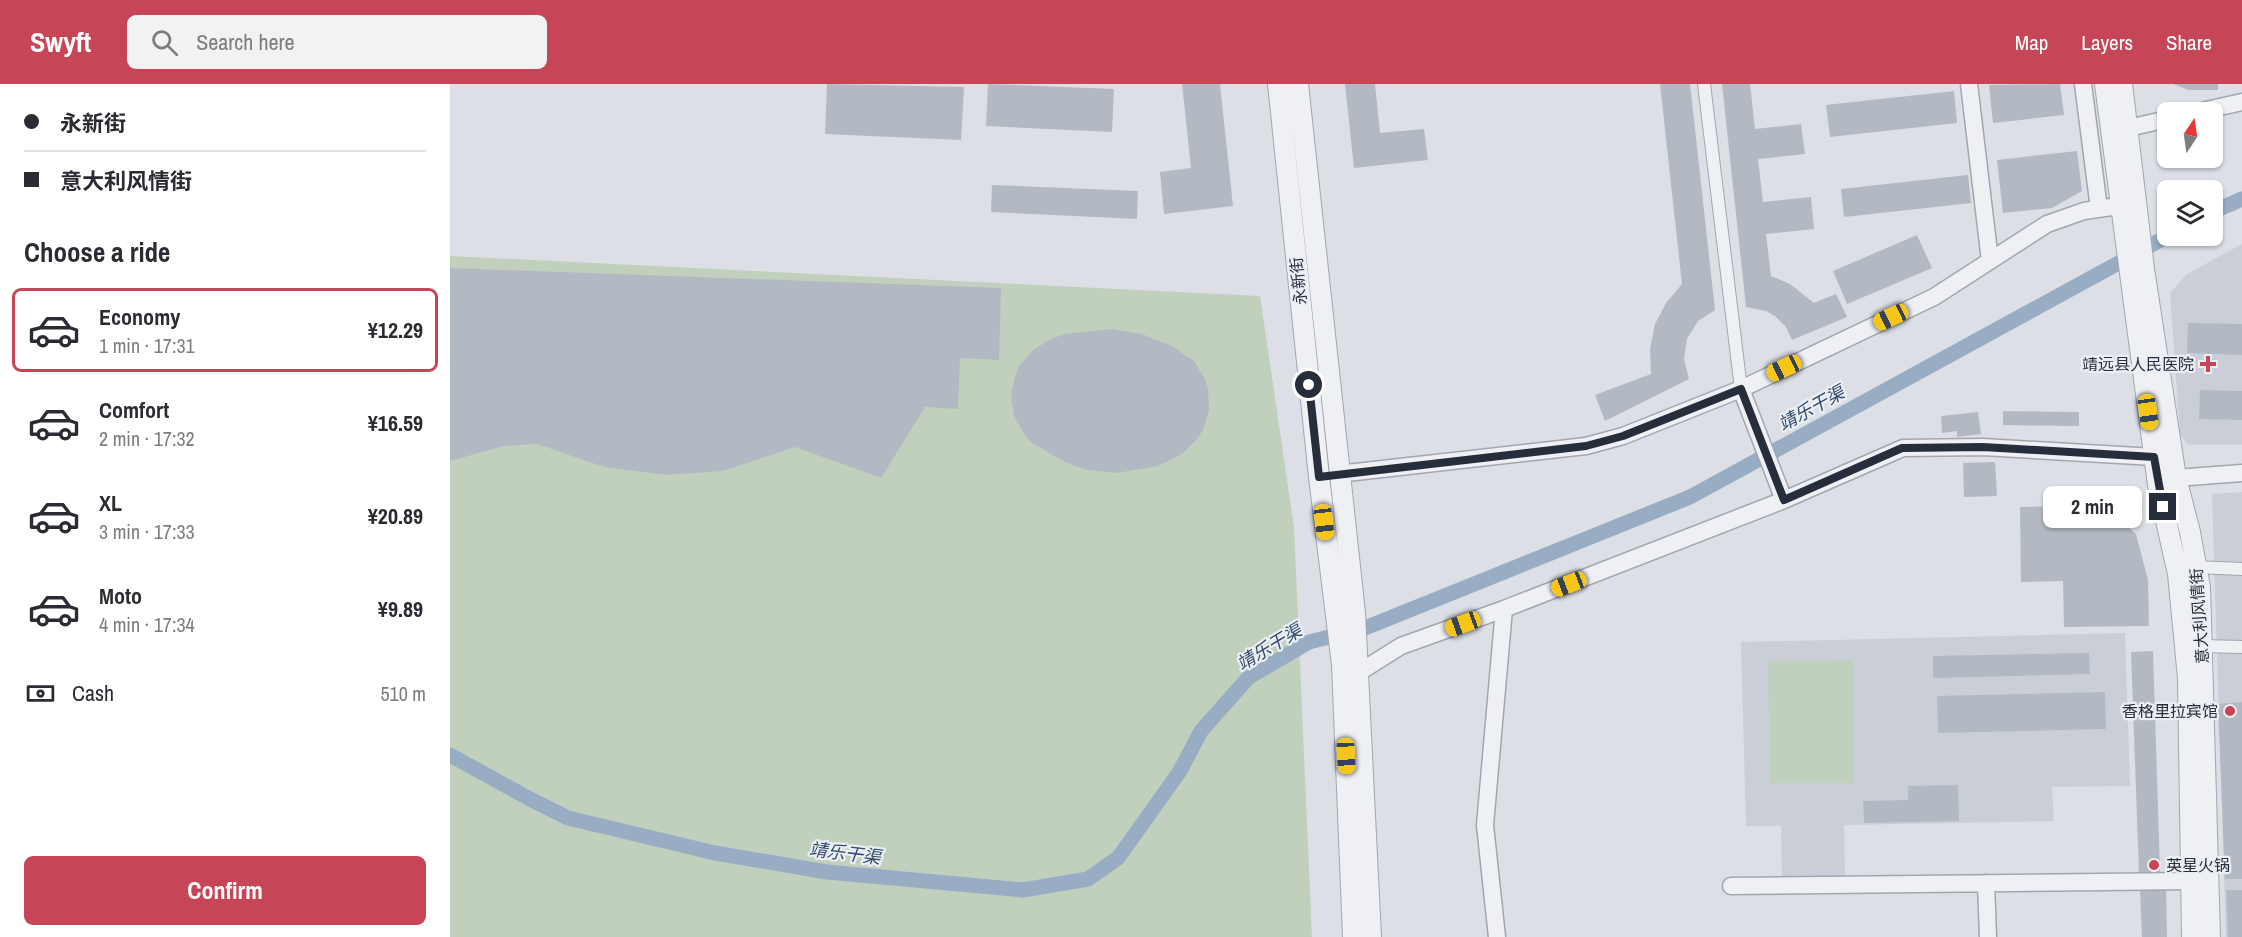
<!DOCTYPE html>
<meta charset="utf-8">
<style>
:root{--surface:#fff;--page:#f2f2f3;--text:#2b2b33;--muted:#7c7c81;--line:#e1e1e2;--accent:#c64556}
body{margin:0;font-family:"Archivo Narrow","Noto Sans SC",sans-serif;background:var(--page);color:var(--text);height:100vh;display:flex;flex-direction:column;font-size:22px;white-space:nowrap}
*{box-sizing:border-box;margin:0}
p{font-size:20px;color:var(--muted)}
.icon{flex:none;width:33px;height:33px;fill:none;stroke:currentColor;stroke-width:2;stroke-linecap:round;stroke-linejoin:round}
.map{position:relative;flex:1;overflow:hidden}
.panel{display:flex;flex-direction:column;background:var(--surface);width:450px}
.panel>*{flex:none}
.hud{display:grid;align-content:center;height:132px;padding:0 24px;background:var(--surface)}
.needle{width:39px;rotate:13deg}
.controls{position:absolute;left:1707px;top:18px;display:grid;gap:12px}
.controls a{display:grid;place-items:center;width:66px;height:66px;border-radius:9px;background:var(--surface);box-shadow:0 2px 4px #0004;font-size:30px}
.end{position:absolute;width:27px;height:27px;margin:-14px;border:8px solid #262d3b;background:#fff;box-shadow:0 0 0 3px #fff}
.from{border-radius:50%}
.bubble{position:absolute;height:42px;border-radius:9px;background:var(--surface);box-shadow:0 2px 4px #0004;font-size:20px;font-weight:800;line-height:42px;text-align:center}
.car{position:absolute;width:18px;height:36px;margin:-18px -9px;border-radius:8px;box-shadow:0 0 4px 2px #0007;background:linear-gradient(#f5c518 24%,#345 0 40%,#f5c518 0 76%,#345 0 86%,#f5c518 0)}
.hud b{display:flex;align-items:center;gap:21px;height:57px;font-size:22px}
.hud b+b{border-top:2px solid var(--line)}
.hud i{width:15px;height:15px;background:var(--text)}
ul{padding:0;list-style:none}
li{display:flex;align-items:center;gap:18px;height:84px;margin:0 12px 9px;padding:0 12px;border:3px solid transparent;border-radius:9px}
li div{flex:1}
li b{display:block;font-size:22px}
li em{font-style:normal;font-weight:800}
li.current{border-color:var(--accent)}
li>.icon{width:54px;height:54px;stroke-width:1.5}
h2{padding:0 24px;font-size:27px;line-height:72px}
.pay{display:flex;align-items:center;gap:15px;height:66px;padding:0 24px;font-size:22px}
.pay p{margin-inline-start:auto}
.primary-button{display:flex;gap:12px;margin-top:auto;padding:12px 24px}
.primary-button a{flex:1;height:69px;border-radius:9px;background:var(--accent);color:#fff;font-size:24px;font-weight:800;line-height:69px;text-align:center}
header{display:flex;align-items:center;gap:36px;box-sizing:border-box;height:84px;padding:0 30px;background:var(--accent);color:#fff}
header strong{font-size:28px}
nav{display:flex;gap:33px;margin-inline-start:auto;font-size:21px}
.search{width:420px;height:54px;background:var(--page);display:flex;align-items:center;gap:15px;box-sizing:border-box;padding:0 21px;border-radius:9px;color:var(--muted);font-size:22px}
main{display:flex;flex:1;min-height:0}
.map>svg:first-child{display:block}
.built{fill:#caced7}
.green{fill:#c1cfbd}
.lines{fill:none;stroke-linecap:round;stroke-linejoin:round}
.canal{stroke:#98adc4;stroke-width:15}
.building{fill:#b3b9c2}
.pedestrian-casing{stroke:#a2a6af;stroke-width:14}
.minor-casing{stroke:#a2a6af;stroke-width:19}
.tertiary-casing{stroke:#a2a6af;stroke-width:22}
.pedestrian{stroke:#eef0f4;stroke-width:12}
.minor{stroke:#eef0f4;stroke-width:16}
.tertiary{stroke:#eef0f4;stroke-width:20}
.route{stroke:#262d3b;stroke-width:8}
.poi-dot{fill:#c64556;stroke:#ebeef3;stroke-width:2}
.labels{text-anchor:middle;dominant-baseline:central;stroke-width:4.5;stroke-linejoin:round;paint-order:stroke}
.street-label{font-size:16px;fill:#262d3b;stroke:#ebeef3}
.poi-label{font-size:16px;fill:#262d3b;stroke:#ebeef3;text-anchor:end}
.water-label{font-size:18px;font-style:italic;fill:#334b6c;stroke:#ebeef3}
</style>
<header>
<strong>Swyft</strong>
<div class="search"><svg class="icon" aria-label="search" viewBox="0 0 24 24"><circle cx="10" cy="10" r="6"/><path d="M15 15l6 6"/></svg>Search here</div>
<nav><a>Map</a><a>Layers</a><a>Share</a></nav>
</header>
<main>
<section class="panel">
<div class="hud">
<b><i class="from"></i>永新街</b>
<b><i></i>意大利风情街</b>
</div>
<h2>Choose a ride</h2>
<ul>
<li class="current"><svg class="icon" aria-label="car" viewBox="0 0 24 24"><path d="M5 17H2v-5l4-1 3-4h7l3 4 3 1v5h-3M9 17h6M6 11h13"/><circle cx="7" cy="17" r="2"/><circle cx="17" cy="17" r="2"/></svg><div><b>Economy</b><p>1 min · 17:31</p></div><em>¥12.29</em></li>
<li><svg class="icon" aria-label="car" viewBox="0 0 24 24"><path d="M5 17H2v-5l4-1 3-4h7l3 4 3 1v5h-3M9 17h6M6 11h13"/><circle cx="7" cy="17" r="2"/><circle cx="17" cy="17" r="2"/></svg><div><b>Comfort</b><p>2 min · 17:32</p></div><em>¥16.59</em></li>
<li><svg class="icon" aria-label="car" viewBox="0 0 24 24"><path d="M5 17H2v-5l4-1 3-4h7l3 4 3 1v5h-3M9 17h6M6 11h13"/><circle cx="7" cy="17" r="2"/><circle cx="17" cy="17" r="2"/></svg><div><b>XL</b><p>3 min · 17:33</p></div><em>¥20.89</em></li>
<li><svg class="icon" aria-label="car" viewBox="0 0 24 24"><path d="M5 17H2v-5l4-1 3-4h7l3 4 3 1v5h-3M9 17h6M6 11h13"/><circle cx="7" cy="17" r="2"/><circle cx="17" cy="17" r="2"/></svg><div><b>Moto</b><p>4 min · 17:34</p></div><em>¥9.89</em></li>
</ul>
<div class="pay"><svg class="icon" aria-label="cash" viewBox="0 0 24 24"><path d="M3 7h18v10H3z"/><circle cx="12" cy="12" r="2"/></svg>Cash<p>510 m</p></div>
<div class="primary-button"><a>Confirm</a></div>
</section>
<div class="map">
<svg width="1792" height="853" viewBox="0 0 1792 853">
<rect width="100%" height="100%" fill="#dcdfe5"/>
<path class="built" d="M1792,160V361H1738L1730,350L1720,209L1737,190Z
M1792,408V853H1776L1762,410Z
M1675,549L1680,702L1602,703L1604,737L1394,741L1395,793L1332,794L1331,742H1296L1291,558Z"/>
<path class="green" d="M0,172L810,212L844,443L862,853H0Z
M1403,576L1404,699H1320L1318,577Z"/>
<g class="lines">
<path class="canal" d="M1762,128L1792,115
M0,671L80,715L118,734L265,769L377,788L573,806L638,795L668,774L730,687L751,647L799,593L859,558L915,544L1240,413L1718,152"/>
</g>
<path class="building" d="M377,0L514,3L511,56L375,50Z
M538,0L664,5L662,48L536,42Z
M732,0H770L783,122L714,130L710,88L741,84Z
M895,0H925L930,49L974,45L978,76L904,84Z
M1210,0H1240L1265,226L1248,237L1237,255L1234,275L1239,295L1155,337L1145,311L1201,290L1200,265L1205,240L1216,219L1232,200Z
M1272,0H1300L1305,45L1351,40L1355,70L1308,75L1313,118L1361,113L1364,145L1316,150L1321,192L1340,200L1364,219L1386,210L1397,233L1342,256L1336,243L1325,232L1316,227L1296,223Z
M1610,0L1614,31L1543,39L1539,1Z
M1723,0H1768V6H1739Z
M1504,7L1507,39L1380,53L1376,21Z
M1627,67L1632,107L1602,124L1553,129L1547,76Z
M1518,91L1521,119L1394,133L1391,105Z
M542,101L688,107L687,135L541,128Z
M1467,151L1482,184L1397,220L1383,187Z
M0,184L551,204L549,276L510,274L508,325L475,323L431,394L345,363L273,387L216,391L154,383L87,360L54,362L0,377Z
M1738,239L1792,240V271L1737,269Z
M661,245L692,250L722,262L744,277L755,295L758,305L759,326L753,346L747,355L732,370L708,382L667,389L638,386L624,382L611,376L581,358L574,350L564,332L561,312L565,292L569,282L583,266L601,255L615,250Z
M1750,306L1792,307V336L1749,335Z
M1553,327L1629,328V342L1553,341Z
M1528,328L1531,350L1507,353V347L1492,349L1491,332Z
M1545,378L1547,412L1514,413L1513,379Z
M1653,422L1686,450L1698,496L1699,542L1614,543L1613,497L1571,498L1570,423Z
M1703,567L1710,788L1689,789L1681,568Z
M1639,569L1640,590L1483,594V572Z
M1655,608L1656,645L1488,649L1487,612Z
M1792,618V795H1775L1768,620Z
M1508,701L1509,737L1414,739L1413,717L1458,716V702Z
M1716,804L1717,853H1692L1690,805Z
M1776,806H1792V853H1778Z"/>
<g class="lines">
<defs>
<path id="pedestrian" d="M1254,0L1291,305
M1746,483L1792,485
M1752,562L1792,563"/>
<path id="minor" d="M1519,0L1540,177
M1633,0L1649,125
M1747,28L1792,18
M1678,44L1718,35
M1291,305L1334,416
M888,390L1136,362L1173,352L1291,305L1484,213L1597,140L1634,127L1682,120
M1714,398L1726,394L1792,389
M908,589L951,562L1054,525L1334,416L1453,364L1533,363L1704,373
M1536,799L1538,853
M1281,802L1741,797
M1047,853L1035,741L1054,525"/>
<path id="tertiary" d="M828,0L869,393L892,581L903,853
M848,0L905,529L921,853
M1655,0L1708,401L1728,490L1738,594L1742,853
M1672,0L1694,185L1726,394L1740,448L1750,503L1760,853"/>
</defs>
<use href="#pedestrian" class="pedestrian-casing"/>
<use href="#minor" class="minor-casing"/>
<use href="#tertiary" class="tertiary-casing"/>
<use href="#pedestrian" class="pedestrian"/>
<use href="#minor" class="minor"/>
<use href="#tertiary" class="tertiary"/>
</g>
<g class="lines">
<path class="route" d="M859,301L869,393L1136,362L1173,352L1291,305L1334,416L1452,364L1533,363L1704,373L1713,423"/>
</g>
<g class="poi-dot">
<path d="M1755 271h6v6h6v6h-6v6h-6v-6h-6v-6h6z"/>
<circle cx="1780" cy="627" r="6"/>
<circle cx="1704" cy="781" r="6"/>
</g>
<g class="labels">
<g class="street-label">
<text transform="translate(848 197) rotate(-96)">永新街</text>
<text transform="translate(1749 532) rotate(-94)">意大利风情街</text>
</g>
<g class="poi-label">
<text x="1744" y="280">靖远县人民医院</text>
<text x="1768" y="627">香格里拉宾馆</text>
<text x="1716" y="781" text-anchor="start">英星火锅</text>
</g>
<g class="water-label">
<text transform="translate(1361 324) rotate(-29)">靖乐干渠</text>
<text transform="translate(819 563) rotate(-31)">靖乐干渠</text>
<text transform="translate(395 769) rotate(7)">靖乐干渠</text>
</g>
</g>
</svg>
<div class="controls">
<a><svg class="needle" viewBox="-14 -14 28 28"><path d="M0-13l5 13h-10z" fill="#e53935"/><path d="M0 13l5-13h-10z" fill="#7c7c81"/></svg></a>
<a><svg class="icon" aria-label="layers" viewBox="0 0 24 24"><path d="M12 4l9 5-9 5-9-5zM3 14l9 5 9-5"/></svg></a>
</div>
<i class="end from" style="left:859px;top:301px"></i>
<i class="end" style="left:1713px;top:423px"></i>
<div class="bubble" style="left:1593px;top:402px;width:99px">2 min</div>
<i class="car" style="left:1441px;top:233px;rotate:245deg"></i>
<i class="car" style="left:1334px;top:284px;rotate:245deg"></i>
<i class="car" style="left:1698px;top:328px;rotate:172deg"></i>
<i class="car" style="left:874px;top:438px;rotate:173deg"></i>
<i class="car" style="left:1119px;top:500px;rotate:249deg"></i>
<i class="car" style="left:1013px;top:540px;rotate:250deg"></i>
<i class="car" style="left:896px;top:672px;rotate:177deg"></i>
</div>
</main>
